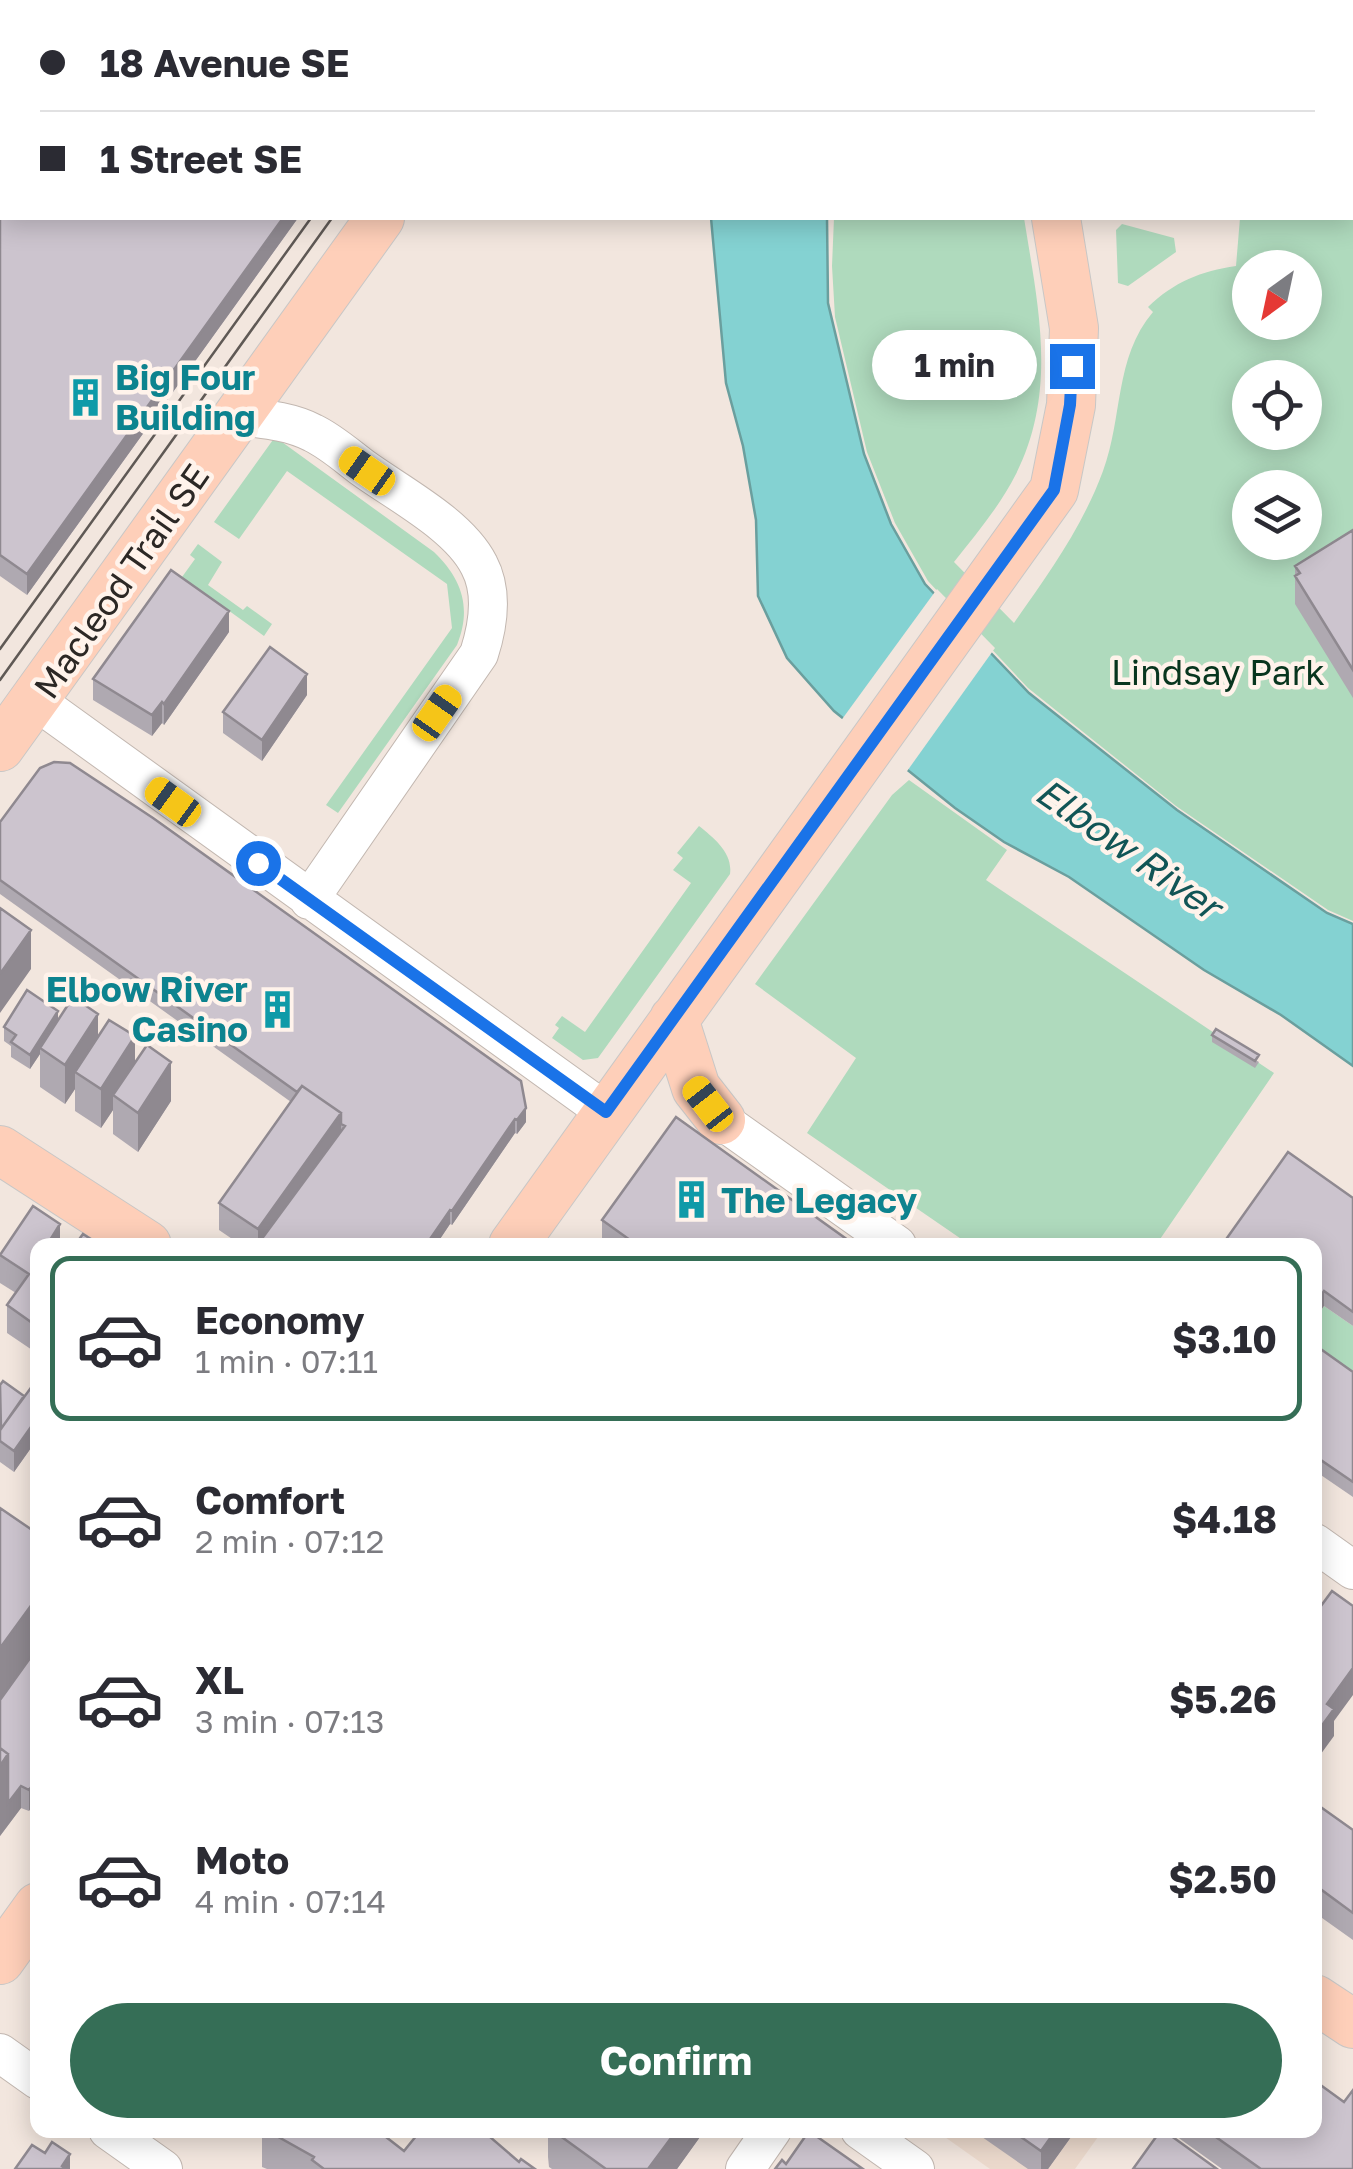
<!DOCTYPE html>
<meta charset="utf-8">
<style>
:root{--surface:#fff;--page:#f2f2f3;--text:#2b2b33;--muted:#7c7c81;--line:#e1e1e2;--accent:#356e56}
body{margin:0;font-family:"Golos Text",sans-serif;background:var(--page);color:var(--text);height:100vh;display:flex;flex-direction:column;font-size:38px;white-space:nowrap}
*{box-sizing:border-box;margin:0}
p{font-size:32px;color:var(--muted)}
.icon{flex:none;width:55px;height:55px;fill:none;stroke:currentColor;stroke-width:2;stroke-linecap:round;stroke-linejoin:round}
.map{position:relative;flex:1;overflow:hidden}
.details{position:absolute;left:30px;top:1238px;width:1292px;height:900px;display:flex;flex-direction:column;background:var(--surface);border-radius:20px;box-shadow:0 5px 25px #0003}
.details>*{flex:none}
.top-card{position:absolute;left:0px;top:0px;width:1355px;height:220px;box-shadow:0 5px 25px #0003;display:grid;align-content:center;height:220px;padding:0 40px;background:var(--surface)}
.needle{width:65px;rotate:213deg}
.tools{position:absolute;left:1232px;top:250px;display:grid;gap:20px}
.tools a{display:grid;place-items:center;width:90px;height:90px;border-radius:50%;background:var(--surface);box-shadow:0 5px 25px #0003;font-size:50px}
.end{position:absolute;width:45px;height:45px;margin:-22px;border:12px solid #1a73e8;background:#fff;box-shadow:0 0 0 5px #fff}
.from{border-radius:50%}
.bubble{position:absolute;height:70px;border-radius:35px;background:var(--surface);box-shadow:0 5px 25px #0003;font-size:32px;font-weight:700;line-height:70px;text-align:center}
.car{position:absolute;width:30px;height:60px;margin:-30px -15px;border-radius:12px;box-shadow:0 0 8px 2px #0007;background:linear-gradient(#f5c518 24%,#345 0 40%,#f5c518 0 76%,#345 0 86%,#f5c518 0)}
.top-card b{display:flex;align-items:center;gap:35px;height:95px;font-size:38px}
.top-card b+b{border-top:2px solid var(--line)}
.top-card i{width:25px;height:25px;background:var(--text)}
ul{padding:18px 0 0;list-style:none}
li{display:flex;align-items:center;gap:30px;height:165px;margin:0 20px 15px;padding:0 20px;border:5px solid transparent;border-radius:20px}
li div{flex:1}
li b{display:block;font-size:38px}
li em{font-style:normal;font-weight:700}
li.current{border-color:var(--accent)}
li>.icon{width:90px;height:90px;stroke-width:1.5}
.cta{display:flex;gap:20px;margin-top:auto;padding:20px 40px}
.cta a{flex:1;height:115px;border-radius:60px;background:var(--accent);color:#fff;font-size:40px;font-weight:700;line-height:115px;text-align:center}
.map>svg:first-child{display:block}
.built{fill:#ebd9cc}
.green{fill:#afdabd;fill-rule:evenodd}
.water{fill:#84d2d2;stroke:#6a9f9e;stroke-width:2.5}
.pier{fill:#f2e6de}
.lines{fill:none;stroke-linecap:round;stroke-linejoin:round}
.minor-casing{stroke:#c2b7b0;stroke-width:40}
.major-casing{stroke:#c8c7c6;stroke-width:50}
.minor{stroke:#fff;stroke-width:38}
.major{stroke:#fecfb9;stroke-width:48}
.tram{stroke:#5f5955;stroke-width:2.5}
.wall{fill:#afa9b1}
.shaded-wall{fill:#8f8990}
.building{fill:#ccc4ce;stroke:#8f8990;stroke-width:2.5}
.route{stroke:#1a73e8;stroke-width:12}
.labels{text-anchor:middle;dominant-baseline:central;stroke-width:9;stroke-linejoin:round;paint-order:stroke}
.culture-label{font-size:35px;font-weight:bold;fill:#0d838f;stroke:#fff3eb;text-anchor:start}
.street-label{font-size:35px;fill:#2c2825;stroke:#fff3eb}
.park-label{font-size:35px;fill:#08351e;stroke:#fff3eb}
.water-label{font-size:38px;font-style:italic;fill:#115556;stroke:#fff3eb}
</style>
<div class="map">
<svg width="1353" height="2169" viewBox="0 0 1353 2169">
<rect width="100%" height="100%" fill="#f2e6de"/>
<path class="built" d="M935,2130H1103L1075,2169H990Z"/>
<path class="green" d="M1085,0H1353V921L1328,910L1176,806L1028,688L928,581L895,523L867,452L835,317L832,266L834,218H1024C1038,306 1058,390 1016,474C1000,506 976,534 954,562L1014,623C1048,574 1082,528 1103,471C1123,418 1114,358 1153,312L1148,307C1174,282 1201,271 1236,266L1240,218H1352V2ZM1250,268H1305V322H1250ZM1250,378H1305V432H1250ZM1250,488H1305V542H1250Z
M1122,224L1174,238L1176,252L1128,286L1118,283L1116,230Z
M275,437L434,552C462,579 472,608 457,645L338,813L326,805L452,628L447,584L287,471L239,539L214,522Z
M198,544L222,562L208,585L243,610L247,606L272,624L264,636L182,577L195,559L190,555Z
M909,780L1007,850L986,880L1274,1073L1156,1245H970L807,1133L856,1058L755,984L892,795Z
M699,826C714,838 733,853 730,874L598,1058L583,1060L552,1038L559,1028L555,1025L562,1016L585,1032L691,883L673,870L683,858L677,853Z
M1324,1306L1353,1326V1386L1315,1360V1319Z"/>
<path class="water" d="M711,218H827L828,303L864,454L891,524L925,584L1029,693L1177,810L1327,913L1353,924V1066L1281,1015L1204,970L1069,877L1004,842L955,808L834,711L787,658L758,596L756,520L743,446L726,383Z"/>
<path class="pier" d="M937,589L995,648L905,774L840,722Z"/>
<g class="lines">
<defs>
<path id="minor" d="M238,416C263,419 290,421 313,433C330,441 347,456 363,468C399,494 459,525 479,565C494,593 488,626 479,654L309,900
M36,701L606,1112
M721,1120L897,1245
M1315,1543L1353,1570
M0,2053L38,2080
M108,2130L163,2169
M860,2130L915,2169
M745,2169L772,2130"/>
<path id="major" d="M534,2L536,0
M1034,2V0
M0,747L380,218
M674,1019L696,1088L721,1120
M0,1150L147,1245
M513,1245L1054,490L1071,405L1074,328L1056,218
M0,1960L38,1907
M1315,1999L1353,2024"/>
</defs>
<use href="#minor" class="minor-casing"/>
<use href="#major" class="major-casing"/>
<use href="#minor" class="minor"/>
<use href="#major" class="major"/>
<path class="tram" d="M467,2L468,0
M487,2L489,0
M0,649L311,218
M0,680L332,218"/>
</g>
<path class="wall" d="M0,62L298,218L27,595L0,576Z
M1353,530V698L1295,604V566Z
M229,632L164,725L162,723L152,736L93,700V679Z
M307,695L262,761L223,733V712Z
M0,822L526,1122L517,1134L515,1133L452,1225L450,1224L436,1245H241L219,1230V1203L291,1102L0,894Z
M58,1020L98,1036L135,1063L171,1101L138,1152L113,1134V1110L101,1128L75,1111V1089L65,1104L40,1087V1054L30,1069L11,1057V1046L4,1041V1027Z
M1212,1035L1259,1062L1255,1068L1212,1042Z
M1288,1152L1353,1198V1326L1324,1306Z
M33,1206L60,1224V1245H38V1354L7,1333V1305L16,1293L0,1283V1255Z
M602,1220L852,1245H602Z
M1315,1345L1353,1372V1497L1315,1471Z
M38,1378V1438L14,1472L0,1462V1385L24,1396Z
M38,1455V1487L32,1483V1462Z
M38,1534L29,1811L21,1808L0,1836Z
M1315,1803L1353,1830V1940L1315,1913Z
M1344,2102L1353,2169H1222L1176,2136V2130H1315Z
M262,2130H377L404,2151L519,2162L535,2169H267L262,2167Z
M548,2130H705L677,2169H552L549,2167L548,2157Z
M972,2130H1076L1048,2169H1028Z"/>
<path class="shaded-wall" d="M283,218H298L27,595V574Z
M229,611V632L164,725V704Z
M307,674V695L262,761V740Z
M162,702V723L152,736V715Z
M31,930V969L0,1013V974Z
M58,1011V1026L40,1048V1054L30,1069V1055Z
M98,1014V1053L75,1072V1089L65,1104V1065Z
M135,1036V1075L113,1095V1110L101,1128V1089Z
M171,1062V1101L138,1152V1113Z
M526,1108V1122L517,1134V1120Z
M341,1113V1141L258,1245V1229Z
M515,1119V1133L452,1225V1211Z
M450,1210V1224L436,1245H426Z
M60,1224V1245H47Z
M1324,1291V1306L1315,1319V1304Z
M38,1417V1438L14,1472V1451Z
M38,1596V1668L0,1721V1648Z
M1353,1668V1695L1334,1721V1736L1315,1762V1735L1327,1704Z
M8,1754L21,1786V1808L0,1836V1766Z
M38,1778V1799L29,1811V1790Z
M677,2130H705L677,2169H648Z
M1056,2130H1076L1048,2169H1041V2151Z
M70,2154V2169H62V2166Z"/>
<path class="building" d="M45,0H127L131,2H43Z
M2,59V218H283L27,574L0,555V62Z
M1353,530V670L1295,576L1300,573L1295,566Z
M171,570L229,611L164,704L162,702L152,715L93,679Z
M270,647L307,674L262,740L223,712Z
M54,762L70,763L153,818L521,1081L526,1108L517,1120L515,1119L452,1211L450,1210L426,1245L258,1244L345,1126L341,1124V1113L302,1086L297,1092L0,880V822L40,768Z
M0,908L31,930L0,974Z
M27,990L58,1011L30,1055L11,1042L16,1035L4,1027Z
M73,997L98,1014L65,1065L40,1048Z
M109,1020L135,1036L101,1089L75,1072Z
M1216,1029L1259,1055L1255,1061L1212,1035Z
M147,1045L171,1062L138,1113L113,1095Z
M302,1086L341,1113L258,1229L219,1203Z
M676,1117L852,1243L850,1245H637L602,1220Z
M1288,1152L1353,1198V1312L1324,1291L1315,1304V1245H1222Z
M33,1206L60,1224L47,1245H38V1327L7,1305L29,1274L0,1255Z
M83,1234L100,1245H75Z
M1315,1345L1353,1372V1482L1315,1456Z
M38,1378V1417L14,1451L0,1441V1430Z
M3,1381L24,1396L1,1429L0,1385Z
M0,1508L38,1534V1596L0,1648Z
M1332,1591L1353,1606V1668L1327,1704L1334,1709L1315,1735V1614Z
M38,1647V1778L29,1790L21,1786L8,1803V1754L0,1748V1700Z
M0,1748L8,1754L0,1766Z
M1315,1803L1353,1830V1913L1315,1885Z
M1315,2081L1344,2102L1353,2090V2169H1261L1206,2130H1315Z
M266,2130H377L404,2151L421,2130H476L479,2132L482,2130L519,2162L521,2159L535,2169H324L312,2160L314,2157Z
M552,2130H677L648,2169H606Z
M1011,2130H1056L1041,2151Z
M1161,2130H1163L1217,2169H1133Z
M809,2131L863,2169H775L782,2160L786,2164Z
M52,2142L70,2154L62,2166L67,2169H15L32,2145L45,2153Z"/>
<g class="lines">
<path class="route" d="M258,863L606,1112L1054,490L1070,405L1072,366"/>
</g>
<defs>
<symbol id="building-bare" viewBox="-9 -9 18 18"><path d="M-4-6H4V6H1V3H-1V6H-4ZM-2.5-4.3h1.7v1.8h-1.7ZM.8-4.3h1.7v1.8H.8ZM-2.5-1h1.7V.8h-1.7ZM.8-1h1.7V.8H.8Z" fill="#0f9aa8" stroke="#fff3eb" stroke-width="2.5" paint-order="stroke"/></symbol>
</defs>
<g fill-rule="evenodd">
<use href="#building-bare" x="58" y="370" width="55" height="55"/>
<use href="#building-bare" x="250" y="982" width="55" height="55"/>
<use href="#building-bare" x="664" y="1172" width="55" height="55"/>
</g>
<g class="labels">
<g class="culture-label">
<text x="115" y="377">Big Four<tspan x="115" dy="40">Building</tspan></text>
<text x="248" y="989" text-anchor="end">Elbow River<tspan x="248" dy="40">Casino</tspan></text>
<text x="721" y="1200">The Legacy</text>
</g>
<g class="street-label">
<text transform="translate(121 581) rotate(-55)">Macleod Trail SE</text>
</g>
<g class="park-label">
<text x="1218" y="672">Lindsay Park</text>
</g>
<g class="water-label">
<text transform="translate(1129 848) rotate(35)">Elbow River</text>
</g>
</g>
</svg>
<div class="tools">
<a><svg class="needle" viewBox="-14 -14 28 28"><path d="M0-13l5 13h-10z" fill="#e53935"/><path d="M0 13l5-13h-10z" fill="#7c7c81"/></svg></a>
<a><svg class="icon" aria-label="locate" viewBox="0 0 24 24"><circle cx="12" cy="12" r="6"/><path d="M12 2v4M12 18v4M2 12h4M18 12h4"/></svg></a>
<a><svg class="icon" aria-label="layers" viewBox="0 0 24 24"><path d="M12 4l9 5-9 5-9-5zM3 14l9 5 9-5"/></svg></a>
</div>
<i class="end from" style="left:258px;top:863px"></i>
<i class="end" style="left:1072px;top:366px"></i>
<div class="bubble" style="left:872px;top:330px;width:165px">1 min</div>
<i class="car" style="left:367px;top:471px;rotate:305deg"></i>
<i class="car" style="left:437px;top:713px;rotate:35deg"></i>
<i class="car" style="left:173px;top:802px;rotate:306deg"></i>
<i class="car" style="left:708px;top:1104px;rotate:322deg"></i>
<div class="top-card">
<b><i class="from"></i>18 Avenue SE</b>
<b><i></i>1 Street SE</b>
</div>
<section class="details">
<ul>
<li class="current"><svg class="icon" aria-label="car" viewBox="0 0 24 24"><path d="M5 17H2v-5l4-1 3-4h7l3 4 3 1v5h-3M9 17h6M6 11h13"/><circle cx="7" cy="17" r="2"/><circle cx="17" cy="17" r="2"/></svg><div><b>Economy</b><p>1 min · 07:11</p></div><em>$3.10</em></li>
<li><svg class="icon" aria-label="car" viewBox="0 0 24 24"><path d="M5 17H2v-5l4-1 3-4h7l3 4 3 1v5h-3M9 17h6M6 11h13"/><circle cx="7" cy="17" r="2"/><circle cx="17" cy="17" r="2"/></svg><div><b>Comfort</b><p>2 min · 07:12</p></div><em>$4.18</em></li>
<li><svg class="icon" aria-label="car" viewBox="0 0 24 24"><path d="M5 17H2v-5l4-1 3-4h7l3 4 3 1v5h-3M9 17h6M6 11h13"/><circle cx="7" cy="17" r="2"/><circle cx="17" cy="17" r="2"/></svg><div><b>XL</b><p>3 min · 07:13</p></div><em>$5.26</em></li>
<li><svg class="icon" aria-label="car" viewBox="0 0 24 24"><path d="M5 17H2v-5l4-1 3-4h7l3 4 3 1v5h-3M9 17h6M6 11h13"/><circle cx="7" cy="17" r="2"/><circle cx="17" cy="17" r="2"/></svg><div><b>Moto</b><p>4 min · 07:14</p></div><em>$2.50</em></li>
</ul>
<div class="cta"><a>Confirm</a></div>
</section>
</div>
